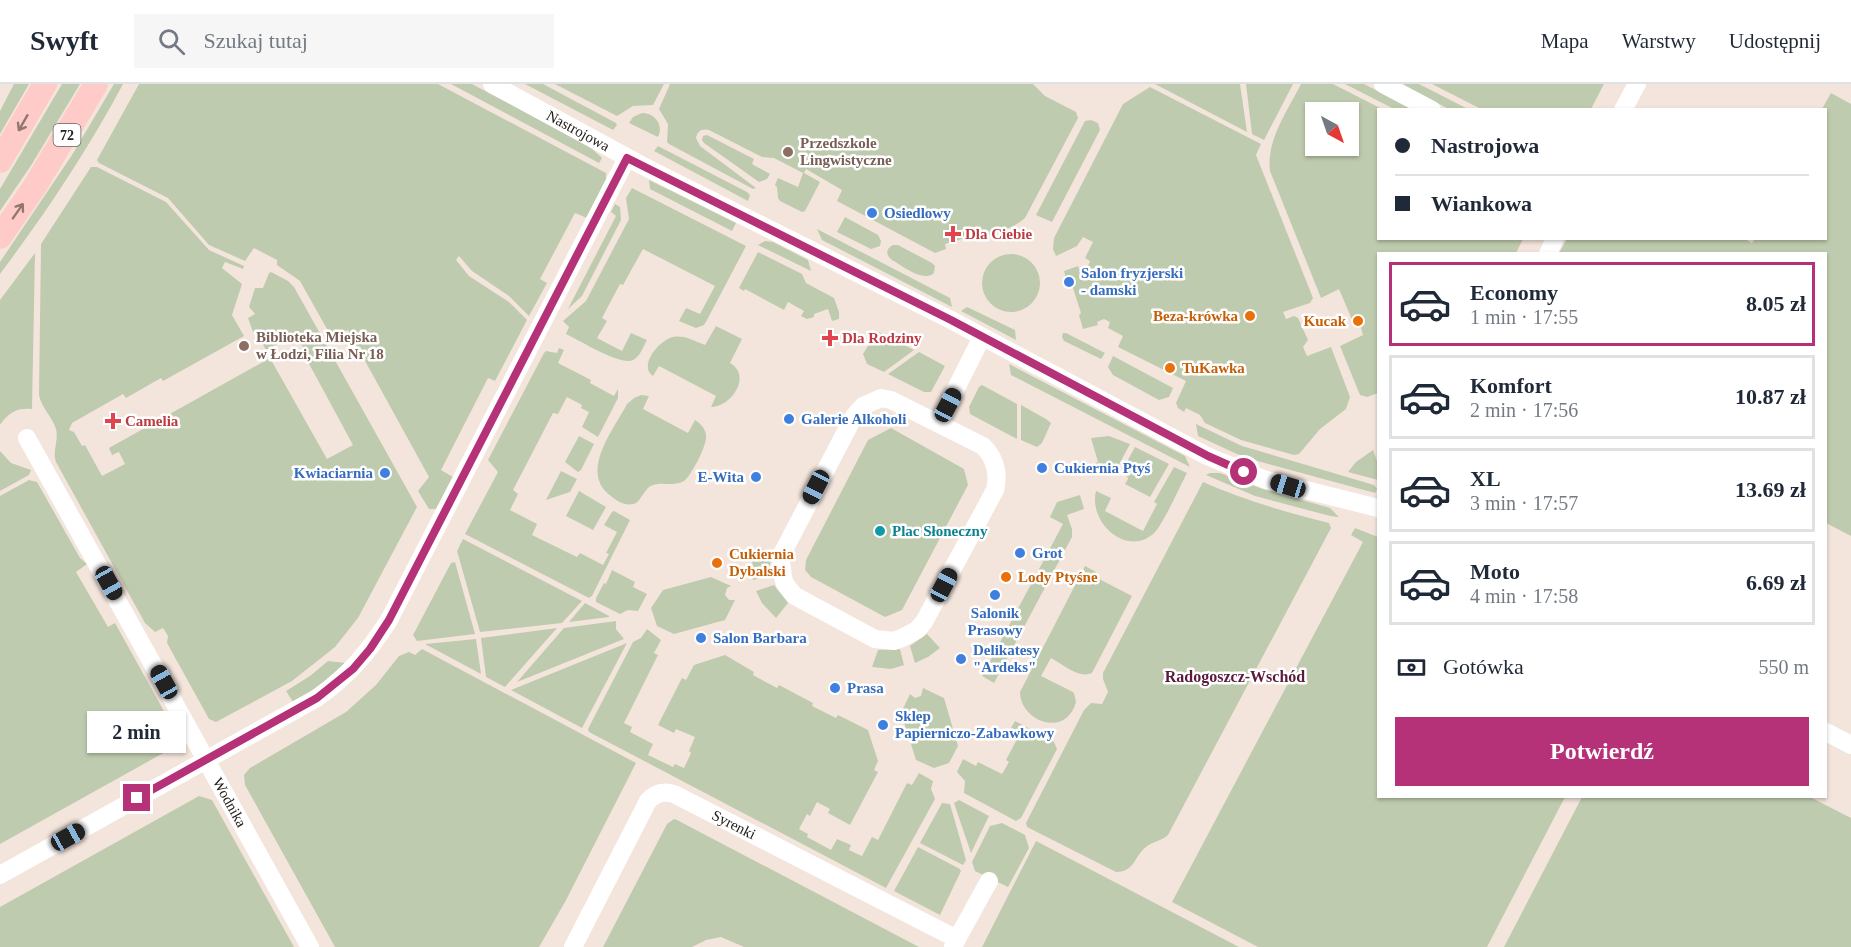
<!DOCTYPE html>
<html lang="pl">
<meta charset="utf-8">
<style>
:root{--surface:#fff;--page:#f6f6f7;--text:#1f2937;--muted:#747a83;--line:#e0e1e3;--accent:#b53178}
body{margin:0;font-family:Georgia,serif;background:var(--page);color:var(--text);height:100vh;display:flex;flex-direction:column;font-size:22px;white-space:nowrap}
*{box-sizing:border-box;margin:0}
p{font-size:20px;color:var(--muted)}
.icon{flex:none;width:33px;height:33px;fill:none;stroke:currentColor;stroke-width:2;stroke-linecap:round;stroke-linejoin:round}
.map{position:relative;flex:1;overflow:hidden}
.side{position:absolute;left:1377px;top:168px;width:450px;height:546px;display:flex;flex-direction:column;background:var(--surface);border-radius:0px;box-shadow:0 2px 4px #0004}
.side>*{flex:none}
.banner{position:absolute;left:1377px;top:24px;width:450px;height:132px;border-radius:0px;box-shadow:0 2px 4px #0004;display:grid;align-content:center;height:132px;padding:0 18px;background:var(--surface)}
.needle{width:39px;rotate:140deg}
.fabs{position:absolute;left:1305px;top:18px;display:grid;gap:12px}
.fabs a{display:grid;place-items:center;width:54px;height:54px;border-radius:0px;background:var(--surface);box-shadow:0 2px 4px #0004;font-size:30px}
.end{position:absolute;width:27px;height:27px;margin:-14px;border:8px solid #b53178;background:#fff;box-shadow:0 0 0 3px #fff}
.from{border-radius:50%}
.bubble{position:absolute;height:42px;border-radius:0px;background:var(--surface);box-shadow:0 2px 4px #0004;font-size:20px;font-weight:600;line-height:42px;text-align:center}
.car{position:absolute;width:18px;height:36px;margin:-18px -9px;border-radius:8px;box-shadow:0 0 4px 2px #0007;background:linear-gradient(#222 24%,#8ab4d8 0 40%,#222 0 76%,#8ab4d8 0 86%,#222 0)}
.banner b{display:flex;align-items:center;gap:21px;height:57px;font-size:22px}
.banner b+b{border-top:2px solid var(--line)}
.banner i{width:15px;height:15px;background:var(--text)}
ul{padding:10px 0 0;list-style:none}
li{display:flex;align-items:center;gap:18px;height:84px;margin:0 12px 9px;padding:0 6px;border:3px solid var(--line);border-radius:0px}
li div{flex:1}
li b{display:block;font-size:22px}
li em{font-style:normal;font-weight:600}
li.on{border-color:var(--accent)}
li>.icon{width:54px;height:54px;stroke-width:1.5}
.pay{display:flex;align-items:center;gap:15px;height:66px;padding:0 18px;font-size:22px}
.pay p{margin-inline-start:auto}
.action{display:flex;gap:12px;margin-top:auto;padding:12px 18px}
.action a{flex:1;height:69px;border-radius:0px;background:var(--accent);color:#fff;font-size:24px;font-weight:600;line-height:69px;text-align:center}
header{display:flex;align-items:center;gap:36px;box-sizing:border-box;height:84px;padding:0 30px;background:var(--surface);border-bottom:2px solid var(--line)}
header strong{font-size:28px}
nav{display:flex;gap:33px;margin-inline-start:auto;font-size:21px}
.search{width:420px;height:54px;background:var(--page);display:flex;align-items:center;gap:15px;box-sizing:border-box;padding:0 21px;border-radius:0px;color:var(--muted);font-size:22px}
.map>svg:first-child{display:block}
.green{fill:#bfcbae;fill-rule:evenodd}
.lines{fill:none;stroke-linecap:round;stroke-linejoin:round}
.minor{stroke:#fff;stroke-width:18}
.major{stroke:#fecbc8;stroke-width:24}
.oneway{stroke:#927672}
.route{stroke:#b53178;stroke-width:8}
.education-dot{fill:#8d6e63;stroke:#fff;stroke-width:2}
.shop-dot{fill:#3f7fe0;stroke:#fff;stroke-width:2}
.health-dot{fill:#e0444e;stroke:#fff;stroke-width:2}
.food-dot{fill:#e8710a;stroke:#fff;stroke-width:2}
.culture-dot{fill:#0f9aa8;stroke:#fff;stroke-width:2}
.labels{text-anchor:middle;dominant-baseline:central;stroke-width:5;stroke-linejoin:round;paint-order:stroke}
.shield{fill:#fff;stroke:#666360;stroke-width:1.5}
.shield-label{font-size:14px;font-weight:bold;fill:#25201c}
.street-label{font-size:15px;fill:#25201c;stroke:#fff}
.education-label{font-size:15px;font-weight:bold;fill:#785e54;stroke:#fff;text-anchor:start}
.shop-label{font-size:15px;font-weight:bold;fill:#366cbe;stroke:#fff;text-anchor:start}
.health-label{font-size:15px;font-weight:bold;fill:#be3a42;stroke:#fff;text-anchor:start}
.food-label{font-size:15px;font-weight:bold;fill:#c56008;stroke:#fff;text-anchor:start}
.culture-label{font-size:15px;font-weight:bold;fill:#0d838f;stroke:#fff;text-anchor:start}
.neighbourhood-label{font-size:16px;font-weight:bold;fill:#591a3b;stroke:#fff}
</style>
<header>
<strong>Swyft</strong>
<div class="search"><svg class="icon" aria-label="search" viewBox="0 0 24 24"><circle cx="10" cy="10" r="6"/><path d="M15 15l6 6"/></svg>Szukaj tutaj</div>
<nav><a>Mapa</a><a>Warstwy</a><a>Udostępnij</a></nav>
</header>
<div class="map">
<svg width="1851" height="863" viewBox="0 0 1851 863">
<rect width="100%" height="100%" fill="#f4e5dc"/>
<path class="green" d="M14,0H29L0,50V27Z
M62,0H80L32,80L0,127V105Z
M114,0H123C88,66 45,130 0,190V178L72,71Z
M139,0H438L606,89V96L587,134L575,129L540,195L547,199L529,232L509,212L472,187L459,172L456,176L469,192L509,218L527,236L495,297L488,294L441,386L453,393L436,425H429L418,407L429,393L348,246L332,254L300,197L277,181V176L254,164L245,177L209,161L168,114L99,79L97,76Z
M451,0H472L589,62L602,74L599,79Z
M525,0H543L616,39L617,41L613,46Z
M555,0H664L653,21L633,22L617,32Z
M670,0H1033L1045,12L1076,28L1078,34L1025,134C1011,146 994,150 976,155L975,151L945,160L946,165L935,169L837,117L842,106L806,85L804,89L820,98L805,127L802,128L780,117L778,114L777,103L775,101L778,94L798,103L803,89L774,74L762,73L709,46C702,44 697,47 696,54L700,62L756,104L753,105L669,60L667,58L668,40L659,25Z
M1155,0H1240L1247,48Z
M1246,0H1293L1264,56L1252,50Z
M1301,0H1333L1382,25L1378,26V154L1523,155L1516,169L1378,170V309L1367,313L1360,311L1340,262L1363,251L1360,240L1353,238L1339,205L1321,214L1270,87C1266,56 1288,26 1301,0ZM1316,28H1348V62H1316Z
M1345,0H1364L1413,25H1394Z
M1400,0H1419L1468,25H1449Z
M1432,0H1604L1591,25H1481Z
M1150,3L1261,60L1256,71L1313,214L1310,219L1283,228L1286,235L1294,232L1298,234L1308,256L1303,263L1307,272L1331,263L1350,313L1346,325L1320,345L1299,370L1294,371L1241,356L1205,339L1200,331L1186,324L1184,328L1178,324L1176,319L1186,297L1118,263L1123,252L1108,244L1110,238L1104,235L1097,238L1098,241L1083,245L1079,231L1081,229L1072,201L1068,202L1064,187L1078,182L1079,185L1088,182L1090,177L1085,174L1093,158L1083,153L1077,162L1056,172L1053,165L1054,154L1123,20Z
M1831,9L1851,20V452L1826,439V170L1559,169L1567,155L1743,154L1752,159L1755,155L1826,154V26L1822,25Z
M642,29C655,29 664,41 658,53L629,39L633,33Z
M1091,36L1098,39L1100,46L1052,138L1036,131L1085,37Z
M707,51L754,75L752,80L770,90L767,95L759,98L704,59L702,56L703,52Z
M658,62L747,108L750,111L748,117L654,67Z
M91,83H97L166,118L209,166L244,182L243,185L225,178L222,184L242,200L232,231L244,252L163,297L161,294L126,314L123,310L72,339L69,346L74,348L82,362L85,361L102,392L125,380L119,368L112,371L109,364L270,274L327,375L353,361L301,265L303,263L296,250L266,266L256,248H253L248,234L255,230L249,223L255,204H263L269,189L271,188L288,197L294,203L417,423L358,534L335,563L292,597L216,638L209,635L167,559L168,552L163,544L155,548L145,539L56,378C52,367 59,356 56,345C52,332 42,325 39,311L41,160Z
M649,96L736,139L732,147L650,105Z
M632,104L746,162L707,236L704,241L696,244L679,237L686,224L700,230L715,202L643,165L623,201L620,200L602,234L607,237L597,254L622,267L631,249L647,256C643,263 640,273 633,276C620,282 579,256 566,250L569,243L563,237L586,217L629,135L626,114Z
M615,120L620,123L621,136L582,212L568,225L616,132L611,128Z
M845,133L878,151L881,157L880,162L871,165L837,148Z
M817,145L950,214L952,223L822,156Z
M765,157L773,158L808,176L811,187L758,161Z
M893,161H898L932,179L935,182L934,189C923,199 903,182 892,176C885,171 886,164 893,161Z
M758,168L802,190L806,199L834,214L839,228V235L832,237L828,225L814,230V233L807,235L801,232L804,227L788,218L784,226L745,205L744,207L739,204Z
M35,169L32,325C17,324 9,328 0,341V216Z
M982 199a29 29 0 1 1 58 0a29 29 0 1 1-58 0Z
M967,223L1015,246L1016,256L961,227Z
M716,242L742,255L730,279C752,291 732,323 711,323L716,312L659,282L653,292C638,282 659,256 673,253C685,251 694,257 705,261Z
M877,247L879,248L914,266L884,288L867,280L863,270Z
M1063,249H1066L1105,269L1101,275L1064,257L1062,253Z
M559,264L564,266L558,279L591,296L590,299L614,312L618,305V314L598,353L582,343L589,328L581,324L582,321L567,313L558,330L553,329L513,406L518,410L510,426L537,440L532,451L577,473L580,469L603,481L609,470L606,469L617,448L604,441L612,428L614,427L630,436L592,512L589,514L465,450L498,388L488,376L544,269L546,267L557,269Z
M919,268L945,282L931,308H924L888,290Z
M1113,272L1173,304L1169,313L1159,316L1113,291L1108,283Z
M1009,280L1185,372L1190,383L1011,291Z
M982,301L1017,320V355L970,330L969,323L979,303Z
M641,311L649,312L643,325L688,349L695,336C701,340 705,344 706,351C708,360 691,392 684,397C672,404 659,395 648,404C643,409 641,415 636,419C627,423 618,418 611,412C578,389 614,345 627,320L634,314Z
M1021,321L1046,335L1051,339L1042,359L1037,363L1021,356Z
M1196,340L1242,362L1374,401L1377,405L1375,409L1261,378L1237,370L1198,352Z
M891,344L964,385L968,401L902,526L885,533L811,493L805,486L806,476L868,356Z
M579,352L594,360L581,386L578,388L565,378Z
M1109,352L1130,360L1115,388L1106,384L1103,389L1098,386L1095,379L1098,378L1091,354Z
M1135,363L1169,380L1150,413L1125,400L1128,395L1124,383Z
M1373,366L1378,380V396L1348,388L1356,378Z
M0,367L11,379L31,386L29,391L0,407Z
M1174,383L1187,389C1180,402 1162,443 1153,450C1126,473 1088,438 1096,407L1111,414L1105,427L1143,447L1157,420L1154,418Z
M561,387L577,395L570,408L546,416Z
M1210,389H1220L1260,404L1330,424L1339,433L1330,432L1255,412L1206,391Z
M29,396L37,398L80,474L87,480L76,488L108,543L115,539L180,656L176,662L0,760V412Z
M1203,398C1244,416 1285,428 1329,439L1331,444L1168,751C1162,757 1153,757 1146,763C1134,772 1135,788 1116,788L1027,743L1026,739L1084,626L1091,619L1102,620L1108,608L1103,595V589Z
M579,407L606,423L593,446L566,432Z
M1080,411L1084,425L1067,431L1072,445V453L994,599L982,592L1063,440L1050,433L1057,418Z
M1355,444L1378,453V712L1565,713L1487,863H1258L1172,818L1363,458L1351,451Z
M463,455L582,517L562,539L480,548L457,467Z
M756,463L773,468L769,484L771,491L753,496L752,471Z
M455,478L475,550L417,557L413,551L451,479Z
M1085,482L1096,488L1101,496L1132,512L1092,589C1078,595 1063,580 1051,574L1041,592L1071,607L1074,609L1076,618C1066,655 1020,637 1020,608Z
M612,486L635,498L633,503L647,510L638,527L628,526L620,530L596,518V514L604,499L606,500Z
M711,493L731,502L727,504L725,511L729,516H735L725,536L674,550L657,542L651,524L663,506Z
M774,501L788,519L776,534L762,519L756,507Z
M585,519L609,532V533L569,538Z
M616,537V545L624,555L517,598L564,544Z
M557,544L505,603L486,593L481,554Z
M647,545L661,556L654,569L658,571L624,639L632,643L630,648L653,660L648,671L673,683L675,680L684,684L691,669L689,667L695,653L676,645L674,649L658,641L682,594L686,596L694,581L725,571L754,588L753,591L777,604L779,601L813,619L812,622L836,634L838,631L868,646L878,677L874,686L878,688L850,741L828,729L830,725L817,718L810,732L807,730L799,745L808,750L807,753L831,766L837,755L851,761L849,766L862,772L872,753L878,756L907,699L912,701L919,689L933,697L931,705L935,715L886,804L589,648L588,645L633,558L641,554Z
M927,550L940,564L928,573L915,579L910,562Z
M476,555L481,590L425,560Z
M627,559L582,644L511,606Z
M422,565L636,679L565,818L539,863H335L245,701L244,691L250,684L346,628L376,601L399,572L409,568L415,571Z
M900,565L904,581L891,585L872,583L878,566Z
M328,577L346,579L319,602L293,618L286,607L310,592Z
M923,604L944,614L958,662L949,679L934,684L916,676L901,629L910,610L915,614L921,612Z
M1015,637L1054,658L1057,665L1021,734L1016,737L964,709L965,697L957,688L963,675L976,682L978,678L1002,690L1009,678L1006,676L1016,657L1007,651Z
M199,712L212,716L294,863H0V823Z
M1582,713H1810L1851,734V863H1504Z
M959,716L989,732L971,769L954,719Z
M942,719L950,720L966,776L963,781L920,759Z
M674,735L677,736L919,863H744L721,853L706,856L692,863H603L667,740Z
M1002,739L1025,751L1029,764L1008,803L975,787L972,778L990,742Z
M1036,757L1239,863H982Z
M918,763L960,785L961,787L940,831L894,807Z"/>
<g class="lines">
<g class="minor">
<path id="s1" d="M492,0L643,82L951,236L1207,372L1266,396L1378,424"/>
<path d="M1383,0L1432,26"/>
<path d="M1623,26L1637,0"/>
<path d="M1548,170L1555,154"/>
<path d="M881,314L891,316L983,362C995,374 999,389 995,406L924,538L917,546L902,554L894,557L875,555L795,512L785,500L783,493L781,477L783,468L854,332L863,322Z"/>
<path d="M939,338L982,253"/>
<path id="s2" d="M27,354L310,863"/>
<path d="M1826,648L1851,661"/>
<path d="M0,791L317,614C350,590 367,570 389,536L627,74"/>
<path d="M957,855L989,797"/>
<path id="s3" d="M573,863L648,717C655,709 664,707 674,710L957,855L953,863"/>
</g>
<path class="major" d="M0,77L45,0
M0,153L35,102L96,0"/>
</g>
<defs><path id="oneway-shaft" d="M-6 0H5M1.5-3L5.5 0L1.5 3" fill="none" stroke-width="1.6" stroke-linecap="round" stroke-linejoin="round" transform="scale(1.5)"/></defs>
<g class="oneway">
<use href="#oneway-shaft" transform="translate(23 39) rotate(120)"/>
<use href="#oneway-shaft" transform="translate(18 127) rotate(-55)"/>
</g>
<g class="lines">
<path class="route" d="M137,714L317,614L353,585L370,565L389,536L627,74L951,236L1208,372L1244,388"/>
</g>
<g class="education-dot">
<circle cx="788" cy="68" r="6"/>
<circle cx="244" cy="262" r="6"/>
</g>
<g class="shop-dot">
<circle cx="872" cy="129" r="6"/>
<circle cx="1069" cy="198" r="6"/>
<circle cx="789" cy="335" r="6"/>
<circle cx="1042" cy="384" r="6"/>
<circle cx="385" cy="389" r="6"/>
<circle cx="756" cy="393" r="6"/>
<circle cx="1020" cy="469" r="6"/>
<circle cx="995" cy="511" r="6"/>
<circle cx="701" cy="554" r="6"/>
<circle cx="961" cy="575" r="6"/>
<circle cx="835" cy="604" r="6"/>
<circle cx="883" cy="641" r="6"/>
</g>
<g class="health-dot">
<path d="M950 141h6v6h6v6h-6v6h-6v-6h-6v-6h6z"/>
<path d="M827 245h6v6h6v6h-6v6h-6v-6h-6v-6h6z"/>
<path d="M110 328h6v6h6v6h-6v6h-6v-6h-6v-6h6z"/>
</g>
<g class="food-dot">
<circle cx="1250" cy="232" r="6"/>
<circle cx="1358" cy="237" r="6"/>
<circle cx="1170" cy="284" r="6"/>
<circle cx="717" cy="479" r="6"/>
<circle cx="1006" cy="493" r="6"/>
</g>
<circle class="culture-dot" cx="880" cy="447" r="6"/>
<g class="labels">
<rect class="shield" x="53.5" y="40" width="27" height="22" rx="4.5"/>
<g class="shield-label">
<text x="67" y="51">72</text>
</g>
<g class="street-label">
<text stroke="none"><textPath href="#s1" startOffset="98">Nastrojowa</textPath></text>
<text stroke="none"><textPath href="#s2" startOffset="417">Wodnika</textPath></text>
<text stroke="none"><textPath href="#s3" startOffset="260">Syrenki</textPath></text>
</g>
<g class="education-label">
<text x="800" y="59">Przedszkole<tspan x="800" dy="17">Lingwistyczne</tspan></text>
<text x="256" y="253">Biblioteka Miejska<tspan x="256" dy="17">w Łodzi, Filia Nr 18</tspan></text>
</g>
<g class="shop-label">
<text x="884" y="129">Osiedlowy</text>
<text x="1081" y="189">Salon fryzjerski<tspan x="1081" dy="17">- damski</tspan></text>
<text x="801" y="335">Galerie Alkoholi</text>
<text x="1054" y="384">Cukiernia Ptyś</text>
<text x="373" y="389" text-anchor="end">Kwiaciarnia</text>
<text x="744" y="393" text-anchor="end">E-Wita</text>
<text x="1032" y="469">Grot</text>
<text x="995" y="529" text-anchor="middle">Salonik<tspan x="995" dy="17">Prasowy</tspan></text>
<text x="713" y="554">Salon Barbara</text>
<text x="973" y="566">Delikatesy<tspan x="973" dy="17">"Ardeks"</tspan></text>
<text x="847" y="604">Prasa</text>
<text x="895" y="632">Sklep<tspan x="895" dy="17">Papierniczo-Zabawkowy</tspan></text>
</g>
<g class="health-label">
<text x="965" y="150">Dla Ciebie</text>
<text x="842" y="254">Dla Rodziny</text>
<text x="125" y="337">Camelia</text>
</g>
<g class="food-label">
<text x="1238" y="232" text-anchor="end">Beza-krówka</text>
<text x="1346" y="237" text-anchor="end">Kucak</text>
<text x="1182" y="284">TuKawka</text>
<text x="729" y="470">Cukiernia<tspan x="729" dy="17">Dybalski</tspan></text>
<text x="1018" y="493">Lody Ptyśne</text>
</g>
<g class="culture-label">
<text x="892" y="447">Plac Słoneczny</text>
</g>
<g class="neighbourhood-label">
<text x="1235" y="592">Radogoszcz-Wschód</text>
</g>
</g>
</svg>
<div class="fabs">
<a><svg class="needle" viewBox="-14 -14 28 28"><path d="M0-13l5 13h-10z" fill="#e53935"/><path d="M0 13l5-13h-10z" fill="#747a83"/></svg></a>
</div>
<i class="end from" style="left:1244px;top:388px"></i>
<i class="end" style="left:137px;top:714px"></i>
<div class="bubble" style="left:87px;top:627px;width:99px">2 min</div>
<i class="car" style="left:948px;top:321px;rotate:28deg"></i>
<i class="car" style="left:1288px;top:402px;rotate:287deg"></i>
<i class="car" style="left:816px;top:403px;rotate:207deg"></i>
<i class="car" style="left:109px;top:499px;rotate:151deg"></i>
<i class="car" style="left:944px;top:501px;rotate:28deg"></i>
<i class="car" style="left:164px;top:598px;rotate:331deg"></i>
<i class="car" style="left:68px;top:753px;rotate:61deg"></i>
<div class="banner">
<b><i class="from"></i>Nastrojowa</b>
<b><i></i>Wiankowa</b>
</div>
<section class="side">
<ul>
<li class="on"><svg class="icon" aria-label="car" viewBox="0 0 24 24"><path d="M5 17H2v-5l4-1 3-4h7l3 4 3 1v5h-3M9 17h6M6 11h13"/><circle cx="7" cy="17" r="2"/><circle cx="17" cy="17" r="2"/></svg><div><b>Economy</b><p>1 min · 17:55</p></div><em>8.05 zł</em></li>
<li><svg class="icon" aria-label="car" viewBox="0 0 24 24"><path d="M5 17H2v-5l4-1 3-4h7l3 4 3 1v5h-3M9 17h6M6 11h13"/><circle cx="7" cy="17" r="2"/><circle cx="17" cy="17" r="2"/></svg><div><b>Komfort</b><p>2 min · 17:56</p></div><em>10.87 zł</em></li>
<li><svg class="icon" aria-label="car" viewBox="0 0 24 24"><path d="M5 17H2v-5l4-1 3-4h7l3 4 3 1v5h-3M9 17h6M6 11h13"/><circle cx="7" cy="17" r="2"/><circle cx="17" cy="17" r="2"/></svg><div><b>XL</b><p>3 min · 17:57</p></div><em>13.69 zł</em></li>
<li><svg class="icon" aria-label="car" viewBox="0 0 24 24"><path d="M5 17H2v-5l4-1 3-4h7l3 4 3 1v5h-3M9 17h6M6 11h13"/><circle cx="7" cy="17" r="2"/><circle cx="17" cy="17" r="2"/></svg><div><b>Moto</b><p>4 min · 17:58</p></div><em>6.69 zł</em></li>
</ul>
<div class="pay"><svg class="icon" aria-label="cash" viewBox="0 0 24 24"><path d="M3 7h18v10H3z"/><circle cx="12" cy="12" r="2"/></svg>Gotówka<p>550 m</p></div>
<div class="action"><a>Potwierdź</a></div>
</section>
</div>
